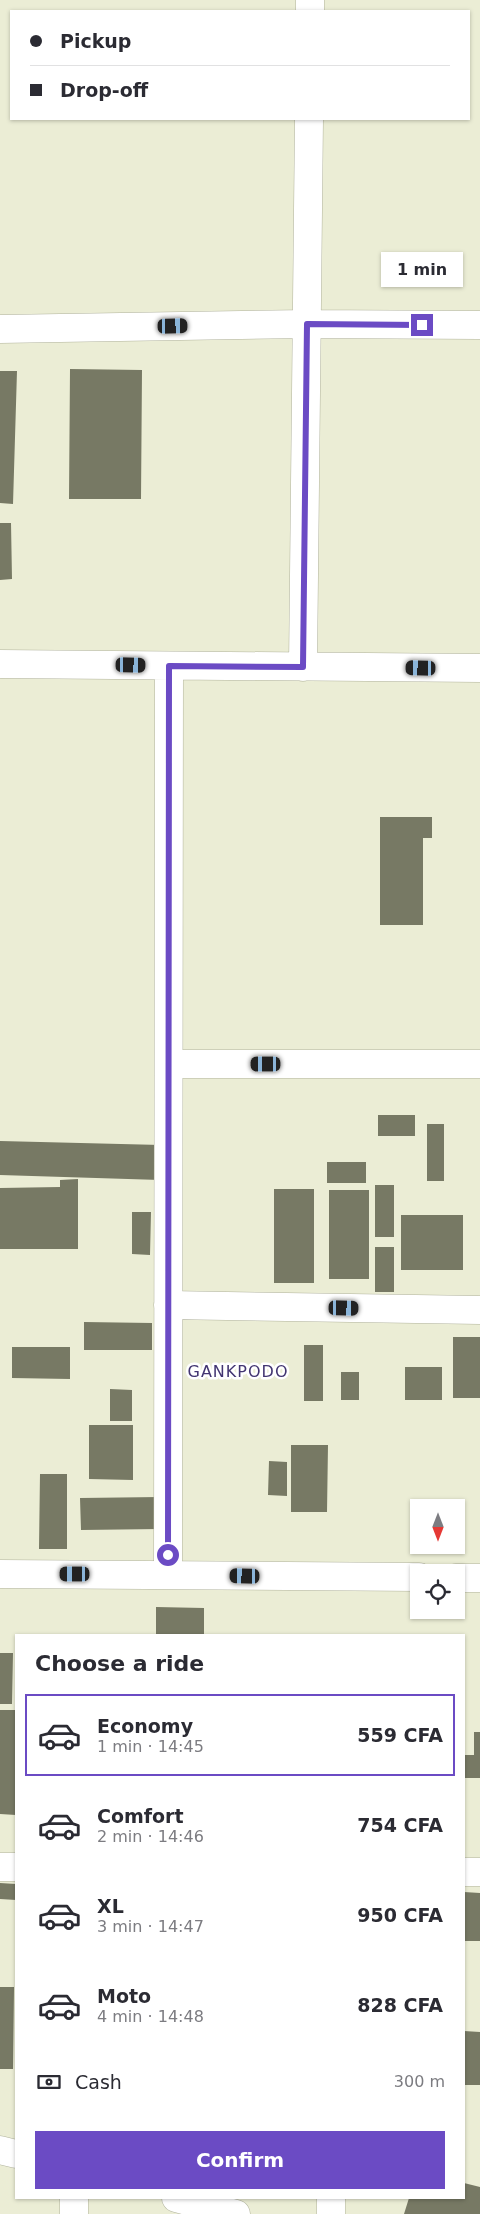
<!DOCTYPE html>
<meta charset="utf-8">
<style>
:root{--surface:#fff;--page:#f7f7f7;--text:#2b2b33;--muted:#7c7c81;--line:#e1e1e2;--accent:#6b4bc4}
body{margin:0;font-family:"DejaVu Sans",sans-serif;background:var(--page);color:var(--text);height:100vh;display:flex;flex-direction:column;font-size:19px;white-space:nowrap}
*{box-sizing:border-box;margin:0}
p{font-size:16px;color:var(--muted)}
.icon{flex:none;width:28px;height:28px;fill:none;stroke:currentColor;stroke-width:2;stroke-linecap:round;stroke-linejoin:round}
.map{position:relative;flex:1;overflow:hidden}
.sheet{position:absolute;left:15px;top:1634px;width:450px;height:565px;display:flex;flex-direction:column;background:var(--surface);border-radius:0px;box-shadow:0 1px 4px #0004}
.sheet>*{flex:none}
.top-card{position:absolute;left:10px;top:10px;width:460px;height:110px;border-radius:0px;box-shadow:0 1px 4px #0004;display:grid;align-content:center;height:110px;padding:0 20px;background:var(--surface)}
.needle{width:32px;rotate:180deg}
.fabs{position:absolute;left:410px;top:1499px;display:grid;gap:10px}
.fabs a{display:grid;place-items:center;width:55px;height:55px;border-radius:0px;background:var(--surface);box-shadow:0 1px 4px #0004;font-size:25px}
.end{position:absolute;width:22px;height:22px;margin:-11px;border:6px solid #6b4bc4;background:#fff;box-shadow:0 0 0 2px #fff}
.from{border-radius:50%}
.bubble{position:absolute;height:35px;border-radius:0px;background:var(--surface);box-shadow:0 1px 4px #0004;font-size:16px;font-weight:600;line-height:35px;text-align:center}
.car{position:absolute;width:15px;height:30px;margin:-15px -8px;border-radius:6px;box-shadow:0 0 4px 1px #0007;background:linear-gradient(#222 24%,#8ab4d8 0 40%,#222 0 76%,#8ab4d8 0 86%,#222 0)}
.top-card b{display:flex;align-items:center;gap:18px;height:48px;font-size:19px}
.top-card b+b{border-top:1px solid var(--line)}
.top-card i{width:12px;height:12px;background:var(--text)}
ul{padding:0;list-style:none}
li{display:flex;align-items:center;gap:15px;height:82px;margin:0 10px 8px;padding:0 10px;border:2px solid transparent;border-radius:0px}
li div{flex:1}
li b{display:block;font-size:19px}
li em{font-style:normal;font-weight:600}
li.current{border-color:var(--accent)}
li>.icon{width:45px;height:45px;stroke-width:1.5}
h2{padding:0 20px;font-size:22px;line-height:60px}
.pay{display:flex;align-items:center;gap:12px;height:55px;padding:0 20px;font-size:19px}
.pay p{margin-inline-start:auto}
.action{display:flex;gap:10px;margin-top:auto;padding:10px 20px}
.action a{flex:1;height:58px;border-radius:0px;background:var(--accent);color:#fff;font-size:20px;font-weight:600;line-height:58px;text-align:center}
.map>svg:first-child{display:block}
.building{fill:#777964}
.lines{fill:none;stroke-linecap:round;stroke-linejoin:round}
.minor-casing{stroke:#b1b39d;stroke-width:29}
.minor{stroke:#fff;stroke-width:28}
.route{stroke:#6b4bc4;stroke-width:6}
.labels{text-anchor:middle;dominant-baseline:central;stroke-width:5;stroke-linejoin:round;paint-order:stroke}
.neighbourhood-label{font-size:16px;letter-spacing:1px;fill:#423571;stroke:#fff}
</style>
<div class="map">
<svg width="480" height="2214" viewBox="0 0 480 2214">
<rect width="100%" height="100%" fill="#ebedd5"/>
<path class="building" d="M70,369L142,370L141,499H69Z
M0,371H17L13,504L0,503Z
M0,523H11L12,579L0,580Z
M380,817H432V838H423V925H380Z
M378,1115H415V1136H378Z
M427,1124H444V1181H427Z
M0,1141L161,1145L160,1180L0,1175Z
M327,1162H366V1183H327Z
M78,1179V1249H0V1188L60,1187V1180Z
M375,1185H394V1237H375Z
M274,1189H314V1283H274Z
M329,1190H369V1279H329Z
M132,1212H151L150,1255L132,1254Z
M401,1215H463V1270H401Z
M375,1247H394V1292H375Z
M84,1322L152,1323V1350H84Z
M453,1337H480V1398H453Z
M304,1345H323V1401H304Z
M12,1347H70V1379L12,1378Z
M405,1367H442V1400H405Z
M341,1372H359V1400H341Z
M110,1389L132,1390V1421H110Z
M89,1425H133V1480L89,1479Z
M291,1445H328L327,1512H291Z
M269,1461L287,1462V1496L268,1495Z
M40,1474H67V1549H39Z
M160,1497V1529L81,1530L80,1498Z
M156,1607L204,1608V1635H156Z
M0,1653H13L12,1704H0Z
M0,1710H16V1815L0,1814Z
M474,1732H480V1778H464V1755H474Z
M0,1883L16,1884V1900L0,1899Z
M464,1892L480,1893V1941H464Z
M0,1987H14L13,2069H0Z
M464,2031L480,2032V2085H464Z
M464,2183L480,2187V2214H404L409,2198H464Z"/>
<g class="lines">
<defs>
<path id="minor" d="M310,11V0
M0,329L307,324L480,325
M0,664L480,668
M303,667L309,119
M169,1064H480
M168,1305L480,1310
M0,1574L419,1577
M168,1575L169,666
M456,1578H480
M0,1867H16
M464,1872H480
M0,2150L16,2154
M176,2198L236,2214
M74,2214V2198
M331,2214V2198"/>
</defs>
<use href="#minor" class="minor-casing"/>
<use href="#minor" class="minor"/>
</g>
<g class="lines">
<path class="route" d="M168,1555L169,666L303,667L307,324L422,325"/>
</g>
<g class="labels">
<g class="neighbourhood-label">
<text x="238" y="1371">GANKPODO</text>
</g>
</g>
</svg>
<div class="fabs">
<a><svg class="needle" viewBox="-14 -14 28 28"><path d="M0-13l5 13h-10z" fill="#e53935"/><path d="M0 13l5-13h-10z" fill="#7c7c81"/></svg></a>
<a><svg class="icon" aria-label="locate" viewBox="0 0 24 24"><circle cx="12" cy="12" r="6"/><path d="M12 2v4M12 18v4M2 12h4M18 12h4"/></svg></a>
</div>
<i class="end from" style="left:168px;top:1555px"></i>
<i class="end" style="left:422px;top:325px"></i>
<div class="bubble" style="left:381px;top:252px;width:82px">1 min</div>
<i class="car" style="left:173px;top:326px;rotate:89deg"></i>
<i class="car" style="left:131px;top:665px;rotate:91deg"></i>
<i class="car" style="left:421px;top:668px;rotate:271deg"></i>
<i class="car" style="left:266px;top:1064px;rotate:270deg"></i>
<i class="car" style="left:344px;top:1308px;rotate:91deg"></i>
<i class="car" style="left:75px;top:1574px;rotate:270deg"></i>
<i class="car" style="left:245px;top:1576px;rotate:271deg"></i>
<div class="top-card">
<b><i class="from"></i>Pickup</b>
<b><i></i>Drop-off</b>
</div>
<section class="sheet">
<h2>Choose a ride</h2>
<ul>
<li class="current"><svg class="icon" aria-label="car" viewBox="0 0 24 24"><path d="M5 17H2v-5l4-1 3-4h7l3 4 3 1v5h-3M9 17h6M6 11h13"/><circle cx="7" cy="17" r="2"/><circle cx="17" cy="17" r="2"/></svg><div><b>Economy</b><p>1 min · 14:45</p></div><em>559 CFA</em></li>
<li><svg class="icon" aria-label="car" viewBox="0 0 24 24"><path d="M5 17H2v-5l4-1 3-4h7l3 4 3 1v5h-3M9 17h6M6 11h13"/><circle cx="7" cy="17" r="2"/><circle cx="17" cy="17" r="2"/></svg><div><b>Comfort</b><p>2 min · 14:46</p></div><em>754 CFA</em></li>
<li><svg class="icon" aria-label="car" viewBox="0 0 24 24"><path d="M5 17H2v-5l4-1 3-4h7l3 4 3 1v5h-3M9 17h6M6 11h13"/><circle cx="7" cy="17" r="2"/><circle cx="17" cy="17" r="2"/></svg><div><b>XL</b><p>3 min · 14:47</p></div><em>950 CFA</em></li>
<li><svg class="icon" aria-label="car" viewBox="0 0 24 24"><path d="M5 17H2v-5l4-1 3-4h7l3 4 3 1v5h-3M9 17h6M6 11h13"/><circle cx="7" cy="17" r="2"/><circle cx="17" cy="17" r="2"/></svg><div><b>Moto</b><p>4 min · 14:48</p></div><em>828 CFA</em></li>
</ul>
<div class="pay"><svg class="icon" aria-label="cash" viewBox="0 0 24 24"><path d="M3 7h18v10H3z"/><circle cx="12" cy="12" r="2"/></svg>Cash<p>300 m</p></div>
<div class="action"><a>Confirm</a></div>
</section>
</div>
